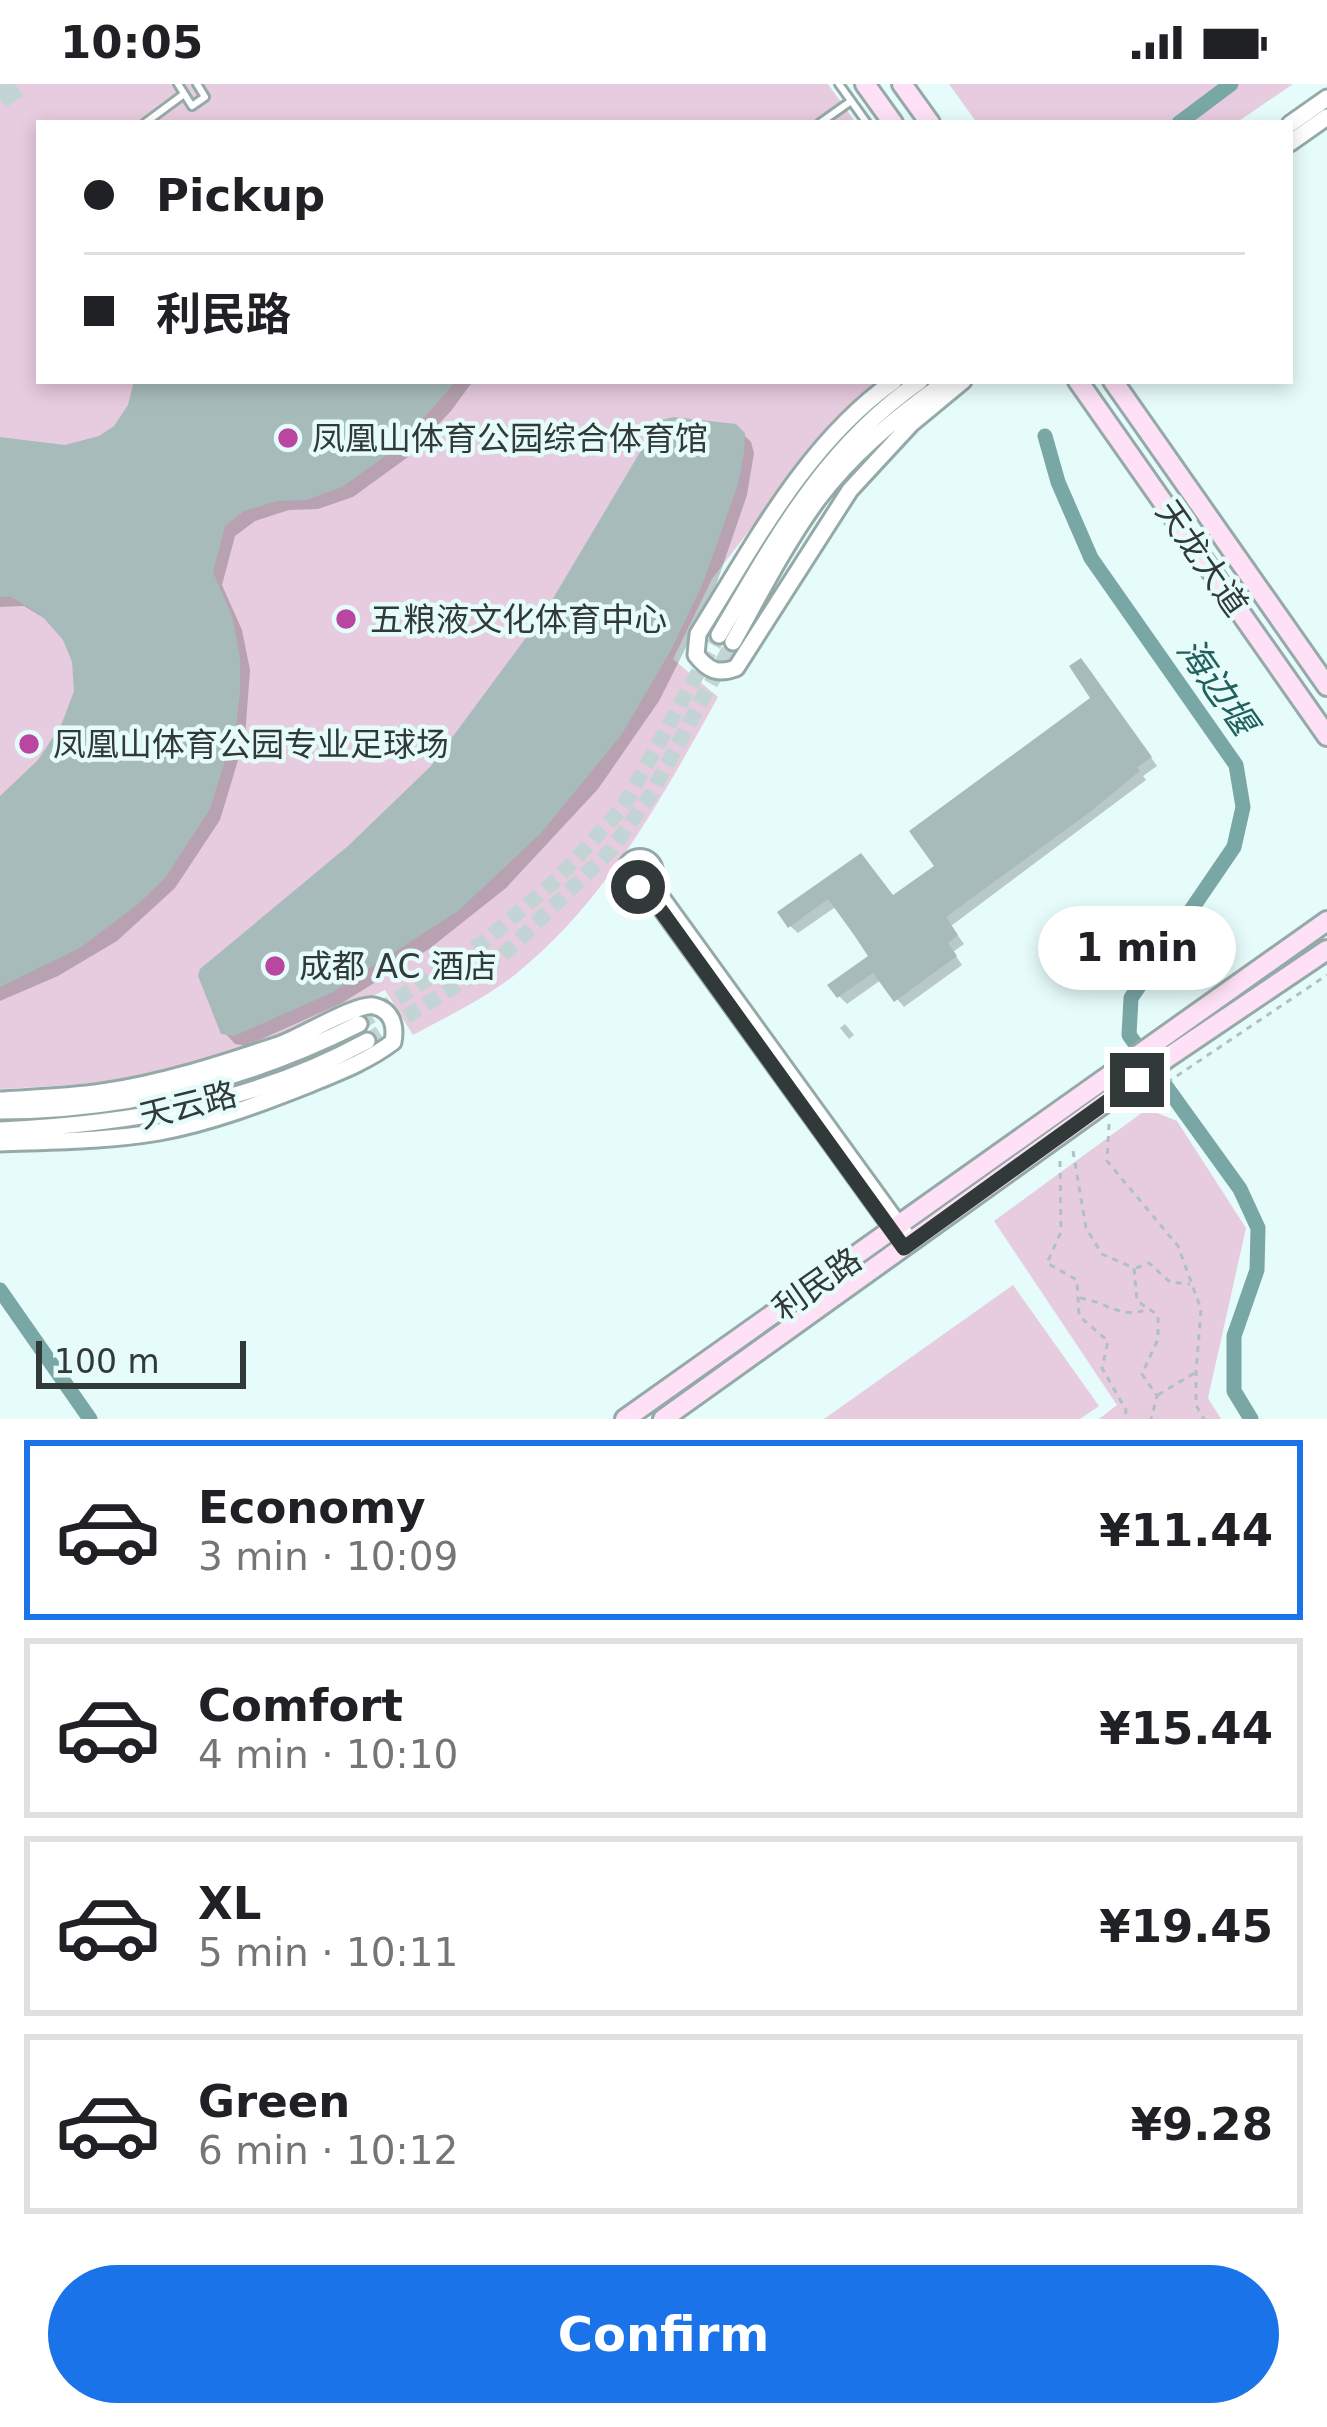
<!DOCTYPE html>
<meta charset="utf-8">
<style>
:root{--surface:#fff;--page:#f2f2f2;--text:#202124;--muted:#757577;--line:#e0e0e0;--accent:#1a73e8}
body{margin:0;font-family:"DejaVu Sans","Noto Sans SC",sans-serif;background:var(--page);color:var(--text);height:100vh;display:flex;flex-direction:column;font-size:45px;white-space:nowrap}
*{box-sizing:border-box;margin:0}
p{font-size:39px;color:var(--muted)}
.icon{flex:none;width:66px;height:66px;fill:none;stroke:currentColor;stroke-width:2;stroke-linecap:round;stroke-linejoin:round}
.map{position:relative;height:1335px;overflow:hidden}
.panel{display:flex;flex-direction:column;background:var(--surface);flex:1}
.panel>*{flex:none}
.hud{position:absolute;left:36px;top:36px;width:1257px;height:264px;border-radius:0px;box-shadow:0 6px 18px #0003;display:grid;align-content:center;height:264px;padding:0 48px;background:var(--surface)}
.scale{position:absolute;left:36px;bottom:30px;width:210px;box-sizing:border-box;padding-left:12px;border:6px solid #313a39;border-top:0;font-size:33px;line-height:42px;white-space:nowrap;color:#313a39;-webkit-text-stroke:9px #e6fcfb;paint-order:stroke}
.end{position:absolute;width:54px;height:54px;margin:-27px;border:15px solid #313a39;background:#fff;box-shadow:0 0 0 6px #fff}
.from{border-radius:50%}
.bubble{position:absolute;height:84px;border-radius:42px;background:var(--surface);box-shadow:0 6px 18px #0003;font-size:39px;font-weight:700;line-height:84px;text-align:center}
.hud b{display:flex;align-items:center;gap:42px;height:114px;font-size:45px}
.hud b+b{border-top:3px solid var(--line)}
.hud i{width:30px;height:30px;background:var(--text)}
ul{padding:21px 0 0;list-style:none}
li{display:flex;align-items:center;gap:36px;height:180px;margin:0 24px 18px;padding:0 24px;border:6px solid var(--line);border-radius:0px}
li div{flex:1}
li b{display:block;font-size:45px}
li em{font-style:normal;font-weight:700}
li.selected{border-color:var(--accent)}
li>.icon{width:108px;height:108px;stroke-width:1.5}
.action{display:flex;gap:24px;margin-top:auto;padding:24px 48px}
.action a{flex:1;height:138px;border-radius:72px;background:var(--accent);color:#fff;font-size:48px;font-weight:700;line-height:138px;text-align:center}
.status{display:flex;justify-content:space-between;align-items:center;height:84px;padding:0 60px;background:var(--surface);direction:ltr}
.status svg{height:33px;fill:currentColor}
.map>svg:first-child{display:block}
.green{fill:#e7cbde}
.shadow{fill:#0003}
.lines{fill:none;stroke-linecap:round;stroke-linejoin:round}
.canal{stroke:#79a7a5;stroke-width:15}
.building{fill:#a7bcba}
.tertiary-tunnel{stroke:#c2d5d4;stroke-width:15;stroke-dasharray:15 8;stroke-linecap:butt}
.trunk-tunnel{stroke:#c2d5d4;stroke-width:21;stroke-dasharray:21 10;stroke-linecap:butt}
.service-casing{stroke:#95aaa8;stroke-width:12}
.minor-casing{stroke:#95aaa8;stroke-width:18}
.tertiary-casing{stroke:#95aaa8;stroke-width:21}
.secondary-casing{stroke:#95aaa8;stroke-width:24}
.path{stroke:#afc1c0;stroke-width:3;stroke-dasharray:6 6;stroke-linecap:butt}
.service{stroke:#fff;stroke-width:6}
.minor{stroke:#fff;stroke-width:12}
.tertiary{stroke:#fff;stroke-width:15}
.secondary{stroke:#fee1f6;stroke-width:18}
.route{stroke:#313a39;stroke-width:15}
.poi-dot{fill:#b947a1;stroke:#e6fcfb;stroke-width:4.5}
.labels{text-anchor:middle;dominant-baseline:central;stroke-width:9;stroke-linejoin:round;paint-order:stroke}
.poi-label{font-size:33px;fill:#313a39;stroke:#e6fcfb;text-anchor:start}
.street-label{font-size:33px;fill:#313a39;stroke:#e6fcfb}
.water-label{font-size:36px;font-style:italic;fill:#20605e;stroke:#e6fcfb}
</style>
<div class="status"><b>10:05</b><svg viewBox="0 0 49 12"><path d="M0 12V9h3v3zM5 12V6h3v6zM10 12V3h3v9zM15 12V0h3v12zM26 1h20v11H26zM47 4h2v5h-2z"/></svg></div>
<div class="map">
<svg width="1327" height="1335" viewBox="0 0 1327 1335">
<rect width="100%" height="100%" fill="#e6fcfb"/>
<path class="green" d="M0,0H828L856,39H39V297H887L827,345L712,495L673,575L718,613C663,712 607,816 517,889C486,914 448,932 413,951L385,906C346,925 307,945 266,961C183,994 88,1001 0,1005Z
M949,0H1293L1236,39H977Z
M1147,1025L1177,1037L1246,1144L1208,1314L1221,1335H1099L1117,1321L994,1137Z
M1013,1201L1099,1322L1080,1335H824Z"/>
<path class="shadow" d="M137,297H473L451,327L408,373L353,413L318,425L289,426L255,437L235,452L222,501L242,546L250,586L245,653L220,736L175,804L117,857L58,892L0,917V715L41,678L65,641L77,607L75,577L65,554L52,539L24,522L0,523V356L65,364L101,354L116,344L131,323Z
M739,346L751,358L754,369L747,411L713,510L659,617L598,705L506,804L429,865L342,919L246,962L235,960L224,948L350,764L433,684Z
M1089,585L1157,682L1143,692L1146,696L951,842L964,860L953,868L962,881L904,923L881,896L847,920L839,912L872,873L837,822L798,849L790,842L861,773L894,814L938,783L1095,615Z
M845,940L854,951L849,955L840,944Z"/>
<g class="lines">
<path class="canal" d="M1179,39L1231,0
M1045,352L1058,398L1091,474L1236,681L1243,723L1234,763L1131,914L1129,951L1240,1105L1258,1144L1257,1186L1234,1252V1307L1251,1335
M0,1206L90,1335"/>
</g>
<path class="building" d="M134,297H456L398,363L342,403L306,416L277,417L244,427L225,442L213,488L232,532L240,574V608L236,641L210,725L165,794L138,820L80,864L0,903V712L38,676L62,639L74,607L72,578L63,556L41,531L11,513H0V353L65,361L99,352L114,342L128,321Z
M674,333L736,340L745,349L744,368L738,400L703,499L671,566L622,650L541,749L458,827L331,909L234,952L221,950L198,892L200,885L348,762L431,682L545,528L655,343L661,336Z
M1081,574L1152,673L1137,683L1140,687L1086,731L946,833L958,851L948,859L957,872L894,918L873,889L837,914L827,901L868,872L854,851L828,815L788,844L777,828L861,769L893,811L934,782L909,747L1090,614L1069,582Z"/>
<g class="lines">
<path class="tertiary-tunnel" d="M359,940L485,857L557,795L623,723L719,551
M367,957L499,875L611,766L650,712L733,558"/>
<path class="trunk-tunnel" d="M0,15L21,0"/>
<defs>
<path id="service" d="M178,0L192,22L205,13L197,0
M839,0L867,39
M145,39L184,10
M820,39L851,17"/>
<path id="minor" d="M624 788a16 16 0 1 1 32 0a16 16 0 1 1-32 0Z
M652,798L913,1158
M644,803L896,1152"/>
<path id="tertiary" d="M1290,40L1327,14
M1290,59L1327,33
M894,297C806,359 754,461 698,550L696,571C708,586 717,591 736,584L850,406L911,340L963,297
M719,551C776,454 825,363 920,297
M733,558C760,510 785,460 818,415C852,370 901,329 947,297
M0,1016C34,1014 68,1013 102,1008C163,999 222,980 281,960C301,953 358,918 374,922C392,926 396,942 393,958C368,977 339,988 310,1000C262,1019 210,1039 159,1048C106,1057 53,1057 0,1059
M0,1027C126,1027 247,996 359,940
M0,1046C129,1040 252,1020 367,957"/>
<path id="secondary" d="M865,0L893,39
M902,0L930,39
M1078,297L1327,652
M1113,297L1327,602
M625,1335L1327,837
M663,1335L1170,972L1327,866"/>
</defs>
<use href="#service" class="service-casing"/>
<use href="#minor" class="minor-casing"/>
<use href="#tertiary" class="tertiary-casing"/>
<use href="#secondary" class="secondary-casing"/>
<path class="path" d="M1147,1012L1327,891
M1109,1040L1107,1077L1178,1162L1201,1225L1196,1288V1321L1204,1335
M1073,1067L1086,1144L1102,1170L1134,1184L1137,1217L1158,1231V1255L1142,1290L1157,1312L1151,1335
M1060,1077L1061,1148L1047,1179L1077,1196L1079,1232L1108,1257L1102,1284L1126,1326L1125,1335
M1136,1184L1149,1179L1170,1198L1190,1200
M1080,1214C1108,1218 1120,1236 1148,1225
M1158,1311L1196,1288"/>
<use href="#service" class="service"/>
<use href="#minor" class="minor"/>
<use href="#tertiary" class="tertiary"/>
<use href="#secondary" class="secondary"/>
</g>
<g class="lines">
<path class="route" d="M638,803H644L904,1164L1137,996"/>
</g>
<g class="poi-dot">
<circle cx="288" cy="354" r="12"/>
<circle cx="346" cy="535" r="12"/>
<circle cx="29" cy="660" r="12"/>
<circle cx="275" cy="882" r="12"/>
</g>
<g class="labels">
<g class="poi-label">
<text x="312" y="354">凤凰山体育公园综合体育馆</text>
<text x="370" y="535">五粮液文化体育中心</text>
<text x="53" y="660">凤凰山体育公园专业足球场</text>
<text x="299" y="882">成都 AC 酒店</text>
</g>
<g class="street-label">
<text transform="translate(1202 474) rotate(55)">天龙大道</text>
<text transform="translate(188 1021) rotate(-14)">天云路</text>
<text transform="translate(817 1200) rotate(-35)">利民路</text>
</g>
<g class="water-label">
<text transform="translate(1217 602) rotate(55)">海边堰</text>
</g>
</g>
</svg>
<div class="scale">100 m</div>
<i class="end from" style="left:638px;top:803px"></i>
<i class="end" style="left:1137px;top:996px"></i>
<div class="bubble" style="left:1038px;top:822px;width:198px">1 min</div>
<div class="hud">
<b><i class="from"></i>Pickup</b>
<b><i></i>利民路</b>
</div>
</div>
<section class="panel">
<ul>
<li class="selected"><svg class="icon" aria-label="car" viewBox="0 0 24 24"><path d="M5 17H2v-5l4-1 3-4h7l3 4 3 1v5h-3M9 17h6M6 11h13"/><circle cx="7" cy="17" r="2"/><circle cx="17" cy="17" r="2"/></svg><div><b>Economy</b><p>3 min · 10:09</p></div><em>¥11.44</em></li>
<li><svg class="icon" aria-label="car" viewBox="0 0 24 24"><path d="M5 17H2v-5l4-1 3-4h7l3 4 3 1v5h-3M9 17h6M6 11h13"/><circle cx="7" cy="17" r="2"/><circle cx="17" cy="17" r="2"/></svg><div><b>Comfort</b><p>4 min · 10:10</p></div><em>¥15.44</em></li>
<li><svg class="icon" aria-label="car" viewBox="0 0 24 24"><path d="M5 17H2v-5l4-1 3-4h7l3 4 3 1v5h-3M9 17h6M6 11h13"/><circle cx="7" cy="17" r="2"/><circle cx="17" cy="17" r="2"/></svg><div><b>XL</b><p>5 min · 10:11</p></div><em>¥19.45</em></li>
<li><svg class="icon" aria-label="car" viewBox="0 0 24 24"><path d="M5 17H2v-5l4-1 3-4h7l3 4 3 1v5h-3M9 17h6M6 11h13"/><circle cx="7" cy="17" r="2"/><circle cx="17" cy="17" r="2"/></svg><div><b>Green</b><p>6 min · 10:12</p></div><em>¥9.28</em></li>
</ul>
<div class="action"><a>Confirm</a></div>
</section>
